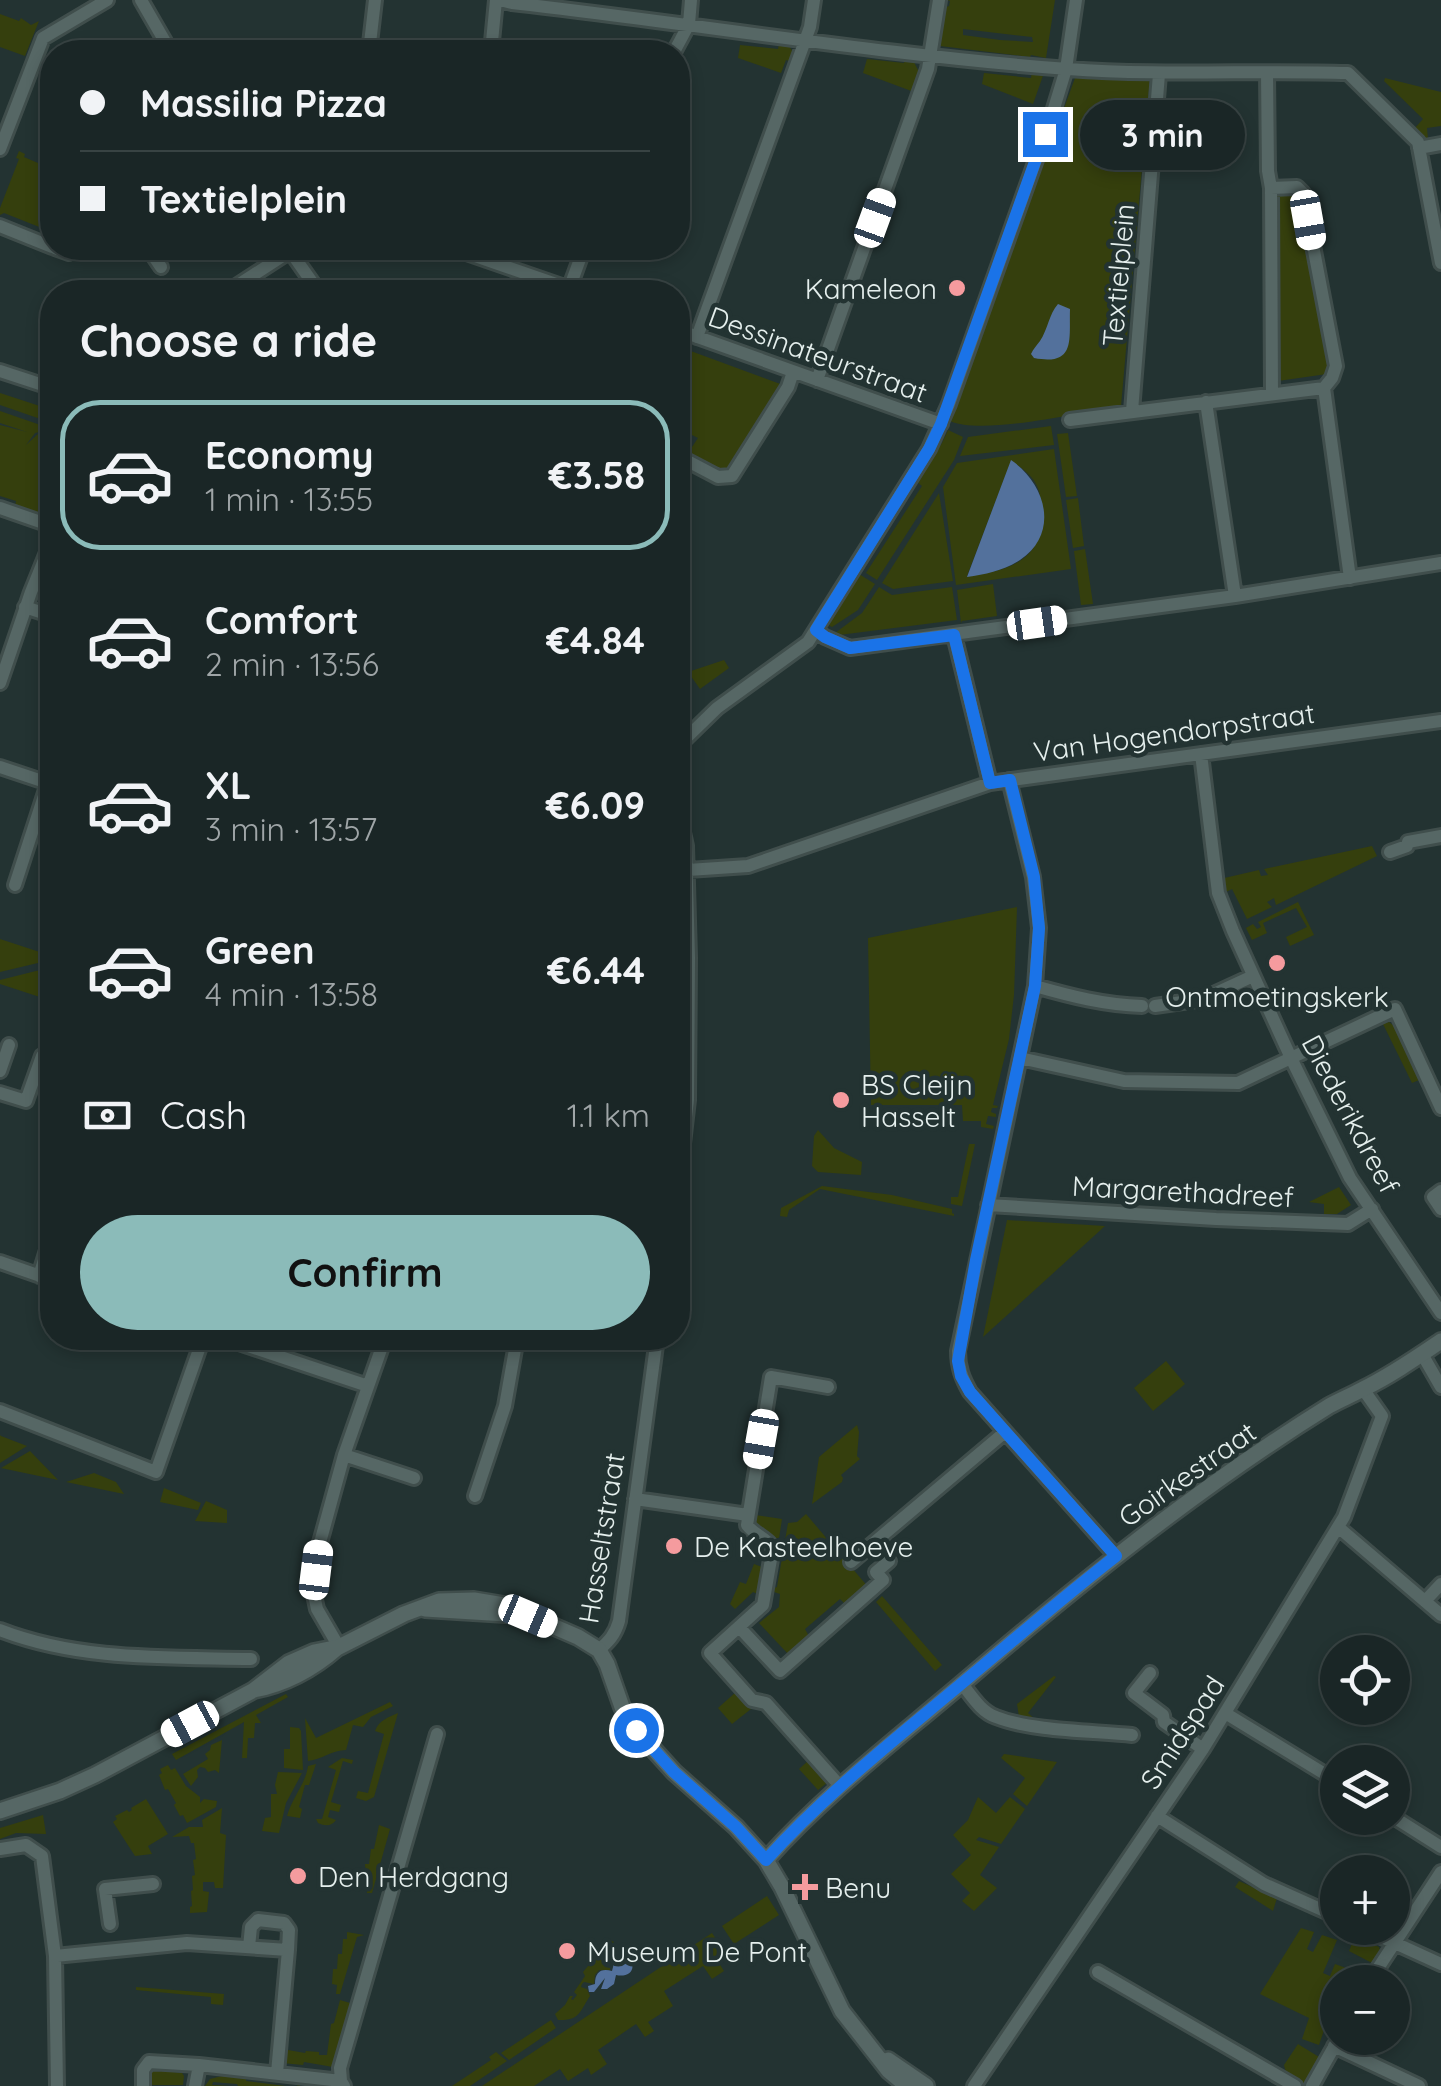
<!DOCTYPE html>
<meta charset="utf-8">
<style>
:root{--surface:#1a2626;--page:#273232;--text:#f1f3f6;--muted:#9fa5a7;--line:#384343;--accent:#8bbbb9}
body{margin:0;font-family:Quicksand,sans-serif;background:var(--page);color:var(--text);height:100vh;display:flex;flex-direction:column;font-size:38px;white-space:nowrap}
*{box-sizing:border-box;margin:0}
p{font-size:32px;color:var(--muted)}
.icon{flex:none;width:55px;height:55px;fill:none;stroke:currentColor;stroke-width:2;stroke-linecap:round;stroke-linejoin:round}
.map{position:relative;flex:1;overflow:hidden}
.sheet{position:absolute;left:40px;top:280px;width:650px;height:1070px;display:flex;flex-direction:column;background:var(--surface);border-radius:40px;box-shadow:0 5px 15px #0003,0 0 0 2px var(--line)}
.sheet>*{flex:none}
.guide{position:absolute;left:40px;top:40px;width:650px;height:220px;border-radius:40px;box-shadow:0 5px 15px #0003,0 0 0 2px var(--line);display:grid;align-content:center;height:220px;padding:0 40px;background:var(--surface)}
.controls{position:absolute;left:1320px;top:1635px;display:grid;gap:20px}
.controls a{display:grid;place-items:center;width:90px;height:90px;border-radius:50%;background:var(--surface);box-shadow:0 5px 15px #0003,0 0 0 2px var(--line);font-size:50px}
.end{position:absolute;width:45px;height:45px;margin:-22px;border:12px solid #1a73e8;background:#fff;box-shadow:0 0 0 5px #fff}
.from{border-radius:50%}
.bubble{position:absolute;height:70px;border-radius:35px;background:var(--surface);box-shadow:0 5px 15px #0003,0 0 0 2px var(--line);font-size:32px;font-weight:700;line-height:70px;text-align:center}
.car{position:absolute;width:30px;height:60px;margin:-30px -15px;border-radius:12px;box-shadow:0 0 8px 2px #0007;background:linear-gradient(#fff 24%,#345 0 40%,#fff 0 76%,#345 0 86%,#fff 0)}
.guide b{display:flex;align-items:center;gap:35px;height:95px;font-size:38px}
.guide b+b{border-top:2px solid var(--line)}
.guide i{width:25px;height:25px;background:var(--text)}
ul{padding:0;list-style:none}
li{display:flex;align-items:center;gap:30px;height:150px;margin:0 20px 15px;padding:0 20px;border:5px solid transparent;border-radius:40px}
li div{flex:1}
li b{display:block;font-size:38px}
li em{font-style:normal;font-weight:700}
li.active{border-color:var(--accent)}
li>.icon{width:90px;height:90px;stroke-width:1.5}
h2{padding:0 40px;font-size:45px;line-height:120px}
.pay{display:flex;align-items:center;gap:25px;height:110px;padding:0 40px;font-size:38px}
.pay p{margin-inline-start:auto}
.action{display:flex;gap:20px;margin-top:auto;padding:20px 40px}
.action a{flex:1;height:115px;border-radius:60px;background:var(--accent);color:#111;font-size:40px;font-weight:700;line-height:115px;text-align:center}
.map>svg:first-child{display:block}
.green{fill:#353f0d;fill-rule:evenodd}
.water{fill:#53719c}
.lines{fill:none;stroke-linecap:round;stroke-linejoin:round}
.minor-casing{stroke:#404e4c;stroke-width:18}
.tertiary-casing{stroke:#404e4c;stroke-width:20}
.minor{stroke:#566765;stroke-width:12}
.tertiary{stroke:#566765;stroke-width:15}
.route{stroke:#1a73e8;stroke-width:12}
.poi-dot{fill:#f59b9e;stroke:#233332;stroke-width:4}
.labels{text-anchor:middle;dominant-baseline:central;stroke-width:9;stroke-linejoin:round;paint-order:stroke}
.street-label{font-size:28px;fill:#e5efed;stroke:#233332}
.poi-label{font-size:28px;fill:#e5efed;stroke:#233332;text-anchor:start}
</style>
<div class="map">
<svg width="1441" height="2086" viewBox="0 0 1441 2086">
<rect width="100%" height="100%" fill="#233332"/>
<path class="green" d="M947,0H1055L1046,58L1031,55L1030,57L940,46L946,7L949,6L950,1ZM963,29L1032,37L1033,42L1000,40L963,35Z
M0,14L19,21L21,18L31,25L39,21L25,56L0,47Z
M779,44C791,43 795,52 792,62L786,60L781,73L738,58L740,45L778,49Z
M905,57L913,60L919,72L914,92L863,73L867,59L904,63Z
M1032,71L1044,73L1033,104L982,84L984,73L1031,78Z
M1075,78H1150L1121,406C1081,412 983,436 950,421Z
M1385,78L1441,92V126L1427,128L1428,139L1422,140L1414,129L1423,119L1384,81Z
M19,151L25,154L24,157L52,169V232L4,213L0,215V208L19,159L16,158Z
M1280,192L1298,193L1330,362L1327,374L1278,381L1275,302L1280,301V294H1275L1276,196Z
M688,350L783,385L778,394L775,393L732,461L734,463L726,472L717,470V467L707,462L705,465L693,458L690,450L698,438L678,428V381Z
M0,393L52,410V423L0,405Z
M0,411L52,429L35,433L26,445L39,433L52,434V469L44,471H52V516L50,517L15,506L16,501L0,496V425L27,432L0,423Z
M1051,426L1054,445L960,456L968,437Z
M948,430L963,437L954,460L877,580L866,573L922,486L917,482L942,443Z
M1068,433L1077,496L1066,497L1057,434Z
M1054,449L1071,569L956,585L943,487L957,463ZM1011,461C1038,478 1043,489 1040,520C1039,527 1039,536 1036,543C1025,567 991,574 967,576Z
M939,493L953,581L893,589L882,583Z
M1078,498L1084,546L1073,548L1066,500Z
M1085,549L1093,604L1081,605L1074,551Z
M859,574L875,584L858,610L832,627L828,625Z
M993,584L997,616L962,621L961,623L957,590Z
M879,587L892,595L952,587L957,620L831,636L862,613Z
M724,660L729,668L700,689L688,672Z
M1372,846L1377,856L1276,905L1274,898L1267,902L1272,907L1247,919L1232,889L1222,894L1220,879L1259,870L1261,876L1268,875L1264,869Z
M1298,902L1314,935L1290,946L1286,937L1307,927L1296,908L1263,923L1267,933L1252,940L1246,928L1253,924L1257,929L1261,927L1258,922Z
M1017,907L1014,995L1009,1039L993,1105L998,1106L997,1108H992L991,1112L996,1114V1117L988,1116L986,1124L994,1126L993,1129L981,1127V1121H963L962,1105H871L868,938Z
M0,939L52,956V963L42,962L0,972Z
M44,969L52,971V1001L0,984V980Z
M1389,1022L1394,1026L1419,1080L1412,1083L1383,1024Z
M818,1130L834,1148L862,1162L861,1175L818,1172L812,1166L814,1136Z
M969,1144H975L962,1206L951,1204V1197H958Z
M822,1186L892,1195L952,1209V1213L954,1214V1216L820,1189L789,1210L787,1217L780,1216L781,1208Z
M1339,1187L1351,1205L1337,1214H1324V1204L1309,1202Z
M1007,1220L1105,1226L983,1337Z
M1166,1361L1185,1384L1153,1411L1134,1388Z
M857,1425L859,1432L857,1456L860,1459L841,1475L843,1478L842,1482L812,1504L819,1457Z
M0,1435L1,1436L27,1446L0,1463Z
M30,1451L58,1480L1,1468Z
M94,1473L116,1482L124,1494L66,1482Z
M164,1488L201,1503L198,1510L160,1502Z
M206,1501L227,1510V1523L195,1521Z
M806,1514L869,1588L847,1606L840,1599L805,1629L810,1638L789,1655L759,1623L779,1607L780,1594L774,1592V1588L777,1587L788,1523L797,1522Z
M755,1515L782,1519L778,1545L776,1539L757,1531L754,1526Z
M754,1564L765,1568L760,1595L753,1592L735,1609L730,1604L740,1582L746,1584Z
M882,1596L942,1665L935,1671L876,1602Z
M1054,1676L1056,1677L1028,1713L1038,1722L1019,1717L1017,1704Z
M736,1692L751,1709L732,1724L718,1708Z
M286,1694L288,1697L256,1715L261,1723H255L254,1738H248L247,1758H242L244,1722L176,1760L172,1754Z
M390,1702L393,1706L371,1717L363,1727L353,1725L346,1750C332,1750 323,1759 308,1761L305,1718L316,1738Z
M398,1713L374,1797L366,1801L356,1798L358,1791L368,1793L384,1734L375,1731C379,1720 389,1717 398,1713Z
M290,1727L299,1728L301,1731L303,1770L284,1768V1749H290Z
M222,1740L219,1773L215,1770L208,1772L205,1768L200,1767L197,1770L198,1777L191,1786L183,1774L208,1759L205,1754L210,1750L211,1745Z
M800,1750L828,1782L818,1790L799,1769L808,1761Z
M1004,1754L1057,1762L1027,1806L1013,1794L1025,1778L1001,1758Z
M342,1758L353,1760L352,1764L343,1761L331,1802L341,1805L339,1812L330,1810L328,1817L336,1820C331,1827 325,1826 318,1823L316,1819H322L336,1770L328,1767Z
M316,1764L309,1785H305L299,1807L302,1809L300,1818L287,1816C292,1798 306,1783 308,1766Z
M168,1765L171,1770L175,1768L186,1786L200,1797V1803L204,1799L217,1801L216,1807L187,1823L183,1815L180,1816L174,1805L176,1803L168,1789L165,1790L159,1775L162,1773L160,1769Z
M278,1772L302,1773L286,1803L279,1833L262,1831L265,1818L271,1817V1794H277L275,1785Z
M978,1797L996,1813L1010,1797L1025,1809L1001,1844L979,1837L976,1840L999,1847L980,1875L997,1888L974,1911L962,1901L970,1893L951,1874L971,1855L953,1835L968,1820Z
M146,1799L168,1834L148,1846L152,1854L135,1856L113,1822L117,1819L115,1816L127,1810L129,1812L132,1810L131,1808Z
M222,1808L220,1833L226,1835L223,1888H215L214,1882H203V1891L209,1892L207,1912L190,1913V1907L192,1906L191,1891L193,1890L192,1876L195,1875L193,1860L196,1859L194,1843H191L189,1836L172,1837L189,1827H203L202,1820Z
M43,1815L46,1834L16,1833L0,1839V1828Z
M379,1825L390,1829L372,1893H367L365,1864H369L371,1849H374Z
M1239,1881L1277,1898L1273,1911L1235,1887Z
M767,1896L779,1915L734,1944L722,1926Z
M1301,1928L1314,1932L1307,1949L1313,1952L1322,1935L1337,1940L1323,1973L1330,1976L1335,1964L1346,1968L1341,1982H1338L1337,1992L1319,2045L1302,2039L1309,2018L1260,1994Z
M347,1932L364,1935L357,1937L340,1994H336L337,1985L332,1984L333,1969H337L338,1954H342L343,1939H347Z
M712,1933L724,1951L715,1957L724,1971L712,1979L703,1966L664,1991L673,2006L648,2022L654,2031L645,2037L636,2024L598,2050L607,2064L591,2075L588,2068L568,2081L560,2069L534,2086H482Z
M1355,1936L1379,1947L1380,1950L1372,1963L1349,1951Z
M610,1940L614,1942L613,1953L605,1957L603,1962L605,1967L610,1968V1970H599L595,1975L594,1984L584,1982L582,1984L581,1987L587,1989L590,1996C580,2010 581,2021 558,2020L555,2014L565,2005L570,1996H573L571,1999L573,2000L577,1995L574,1992L585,1976L583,1972Z
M136,1987L224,1994L223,2005L211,2004V1997L136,1990Z
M340,2000L350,2003L333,2067L304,2062L303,2065L282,2063L284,2042L288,2043V2050L305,2053L306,2051L319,2052V2055H327L331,2024L334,2023Z
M551,2020L556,2028L509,2060L501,2053Z
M1298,2044L1319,2057L1304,2084L1286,2073L1284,2065Z
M496,2052L507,2061L470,2086H452L491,2060L489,2057Z
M156,2070L182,2073L184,2076L183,2085H151L149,2074Z
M222,2076L305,2086L246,2079V2081L286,2086H238L237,2084L213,2082L212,2085L230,2086H205L210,2079Z"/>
<path class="water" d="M1058,304L1070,309C1069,340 1076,366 1034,358L1031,354C1033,349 1037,345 1040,341C1048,329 1049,314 1058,304Z
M1011,460C1046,484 1060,533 1020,560C1003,571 986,574 967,577Z
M624,1956L632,1962C635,1974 625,1977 616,1975L614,1984L607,1989H601L605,1978L594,1992H589L588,1986L595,1984C595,1972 601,1968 612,1971L615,1959Z"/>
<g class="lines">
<defs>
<path id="minor" d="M141,0L171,52
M500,0L512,3C697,24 882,55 1068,69C1162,76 1255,70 1348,73L1418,142L1441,263
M369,52L375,0
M491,52L496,0
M674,52L689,24L691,0
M1267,73L1268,171L1271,188L1272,393
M1419,148L1441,144
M0,149L43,38L107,0
M0,226L52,247
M55,248L69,253L78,248
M148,248L161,267
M288,248L319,292
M452,248L579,292
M227,292L295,248
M568,292L584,248
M678,330L941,424
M697,337L810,27L814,0
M0,371L52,388
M817,380L928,69L939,0
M1324,388L1350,578
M1206,402L1235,596
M1132,411L1159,74
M1070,420L1324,388L1332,378L1336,366L1303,193L1297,187L1271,188
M678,456L718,477L732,476L788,387L793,372
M0,508L52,526
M25,607L52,616
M816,631L825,637L850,648L1235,596L1441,563
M954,635L990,783
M0,683L31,592L52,540
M678,746L717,708L808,642L929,449L949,404L1052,115L1066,69L1076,0
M1201,754L1218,893L1233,931L1291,1058L1350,1178L1441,1313
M0,767L48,783
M1009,780L1033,877L1039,928L1035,986L958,1351C958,1367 962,1378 970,1392L1116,1556
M678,810L686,846L689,958L688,1100L678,1187
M1390,852L1407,846L1408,842L1441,836
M688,870L748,866L990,783L1441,721
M15,885L52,771
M1035,986C1070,996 1105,1005 1142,1006
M1155,1006L1203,999L1253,976
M1020,1058L1124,1081L1238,1083L1395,1009L1441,1108
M0,1071L9,1045
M0,1093L26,1101L42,1056
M1441,1191L1433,1197L1441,1209
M988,1205L1216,1219L1348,1224L1372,1209
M0,1262L52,1280
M39,1276L52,1234
M224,1338L368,1386
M1422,1354L1441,1387
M828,1387L771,1377L747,1525C754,1535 766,1537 773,1548L763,1605L710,1653L752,1700L766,1703L840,1786
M0,1411L156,1472L203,1338
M344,1455L414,1478
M475,1496L505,1406L517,1338
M635,1499L748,1515
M1338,1527L1441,1615
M851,1562L1005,1432
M1425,1601L1441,1584
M739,1627L780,1671L883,1580L876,1572L889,1561
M0,1630C80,1661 167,1657 251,1659
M339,1647L317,1609L313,1590L318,1550L344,1455L385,1338
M599,1650C609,1641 615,1635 619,1621L657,1338
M1150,1673L1134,1693L1163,1715L1164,1722L1203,1749
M962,1684C971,1695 981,1712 996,1717C1031,1731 1093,1731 1132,1735
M1225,1713L1338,1782
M1157,1816L1264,1884L1338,1917
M1392,1816L1441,1847
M0,1849L26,1845L42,1856L55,1956L57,2086
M110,1924L105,1889L153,1884
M1362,1928L1441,1964
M249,1947L251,1927L258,1920L284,1923L289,1930L288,1950
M55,1956L187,1943L288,1950L277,2073
M1098,1972L1295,2086
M1369,1982L1441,1872
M1334,2046L1419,2086
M341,2081L340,2068L437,1734
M143,2086V2070L149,2062L199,2065
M195,2086L199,2065L341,2081L344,2086
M974,2086L1203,1749L1344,1517L1382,1416L1363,1389
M1312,2086L1339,2038"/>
<path id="tertiary" d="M425,1609L506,1614
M254,1690L289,1663L314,1652L339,1647L404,1614L439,1601L474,1600L504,1605L578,1637L599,1650L607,1664L622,1707L636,1730L674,1772L736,1827L766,1860L782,1887L842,2011L889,2071L907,2086
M0,1811L60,1791L95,1775L254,1690C285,1684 313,1669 337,1648
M766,1860C824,1795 892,1743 958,1687C1076,1586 1197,1488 1329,1406C1340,1400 1352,1395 1363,1389C1390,1376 1416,1358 1441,1341
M888,2060L926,2086"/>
</defs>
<use href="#minor" class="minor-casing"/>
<use href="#tertiary" class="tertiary-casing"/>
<use href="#minor" class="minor"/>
<use href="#tertiary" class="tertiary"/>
</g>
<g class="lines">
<path class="route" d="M636,1730L674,1772L736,1827L766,1860C820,1800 882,1750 943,1699C1001,1651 1057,1602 1116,1556L970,1392L961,1376L958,1361L976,1260L1035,986L1039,928L1034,877L1010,780L990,783L954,635L850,648L825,637L816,630L929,449L941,424L1045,134"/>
</g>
<g class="poi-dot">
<circle cx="957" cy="288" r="10"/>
<circle cx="1277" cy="963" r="10"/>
<circle cx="841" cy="1100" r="10"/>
<circle cx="674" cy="1546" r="10"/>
<circle cx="298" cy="1876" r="10"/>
<path d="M800 1872h10v10h10v10h-10v10h-10v-10h-10v-10h10z"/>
<circle cx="567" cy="1951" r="10"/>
</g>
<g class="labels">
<g class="street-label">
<text transform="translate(1118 275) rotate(-85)">Textielplein</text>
<text transform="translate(818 354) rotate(20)">Dessinateurstraat</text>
<text transform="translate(1174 732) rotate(-8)">Van Hogendorpstraat</text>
<text transform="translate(1351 1114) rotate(62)">Diederikdreef</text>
<text transform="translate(1183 1191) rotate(3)">Margarethadreef</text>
<text transform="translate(1187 1474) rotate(-35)">Goirkestraat</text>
<text transform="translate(601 1538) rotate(-81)">Hasseltstraat</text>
<text transform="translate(1182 1732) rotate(-57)">Smidspad</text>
</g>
<g class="poi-label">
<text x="937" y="288" text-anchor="end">Kameleon</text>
<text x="1277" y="996" text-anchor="middle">Ontmoetingskerk</text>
<text x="861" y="1084">BS Cleijn<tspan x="861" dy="32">Hasselt</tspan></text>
<text x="694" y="1546">De Kasteelhoeve</text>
<text x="318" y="1876">Den Herdgang</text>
<text x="825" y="1887">Benu</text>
<text x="587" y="1951">Museum De Pont</text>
</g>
</g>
</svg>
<div class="controls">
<a><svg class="icon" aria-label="locate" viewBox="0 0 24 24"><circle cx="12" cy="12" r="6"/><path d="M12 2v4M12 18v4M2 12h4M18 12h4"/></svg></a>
<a><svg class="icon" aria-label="layers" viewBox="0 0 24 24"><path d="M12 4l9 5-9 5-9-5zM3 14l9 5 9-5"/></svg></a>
<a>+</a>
<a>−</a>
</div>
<i class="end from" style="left:636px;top:1730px"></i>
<i class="end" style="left:1045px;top:134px"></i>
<div class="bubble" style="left:1080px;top:100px;width:165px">3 min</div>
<i class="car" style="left:875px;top:218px;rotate:20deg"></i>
<i class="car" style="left:1308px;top:220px;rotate:170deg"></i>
<i class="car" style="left:1037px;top:623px;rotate:82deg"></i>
<i class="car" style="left:761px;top:1439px;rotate:190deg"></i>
<i class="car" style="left:316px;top:1570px;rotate:7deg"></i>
<i class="car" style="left:528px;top:1616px;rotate:113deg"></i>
<i class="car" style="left:190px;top:1724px;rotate:242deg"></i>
<div class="guide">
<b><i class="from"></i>Massilia Pizza</b>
<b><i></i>Textielplein</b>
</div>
<section class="sheet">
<h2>Choose a ride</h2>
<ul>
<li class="active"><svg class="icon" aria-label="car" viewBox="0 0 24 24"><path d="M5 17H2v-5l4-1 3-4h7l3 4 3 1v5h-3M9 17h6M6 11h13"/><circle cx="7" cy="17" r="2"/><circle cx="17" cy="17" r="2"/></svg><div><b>Economy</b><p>1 min · 13:55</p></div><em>€3.58</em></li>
<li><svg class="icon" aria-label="car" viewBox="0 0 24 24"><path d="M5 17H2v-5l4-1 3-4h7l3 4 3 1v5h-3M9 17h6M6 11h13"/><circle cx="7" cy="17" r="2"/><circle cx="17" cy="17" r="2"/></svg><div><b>Comfort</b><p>2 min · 13:56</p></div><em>€4.84</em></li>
<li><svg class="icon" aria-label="car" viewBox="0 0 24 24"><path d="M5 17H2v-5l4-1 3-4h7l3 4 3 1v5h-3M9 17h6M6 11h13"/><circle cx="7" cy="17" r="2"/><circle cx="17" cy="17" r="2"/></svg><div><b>XL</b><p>3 min · 13:57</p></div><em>€6.09</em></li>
<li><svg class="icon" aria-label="car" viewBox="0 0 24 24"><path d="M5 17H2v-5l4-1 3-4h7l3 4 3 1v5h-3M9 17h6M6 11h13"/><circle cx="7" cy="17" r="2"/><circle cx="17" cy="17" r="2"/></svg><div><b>Green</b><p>4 min · 13:58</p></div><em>€6.44</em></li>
</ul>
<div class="pay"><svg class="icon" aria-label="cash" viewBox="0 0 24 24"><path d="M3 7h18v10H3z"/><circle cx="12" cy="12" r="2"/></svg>Cash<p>1.1 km</p></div>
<div class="action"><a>Confirm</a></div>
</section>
</div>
